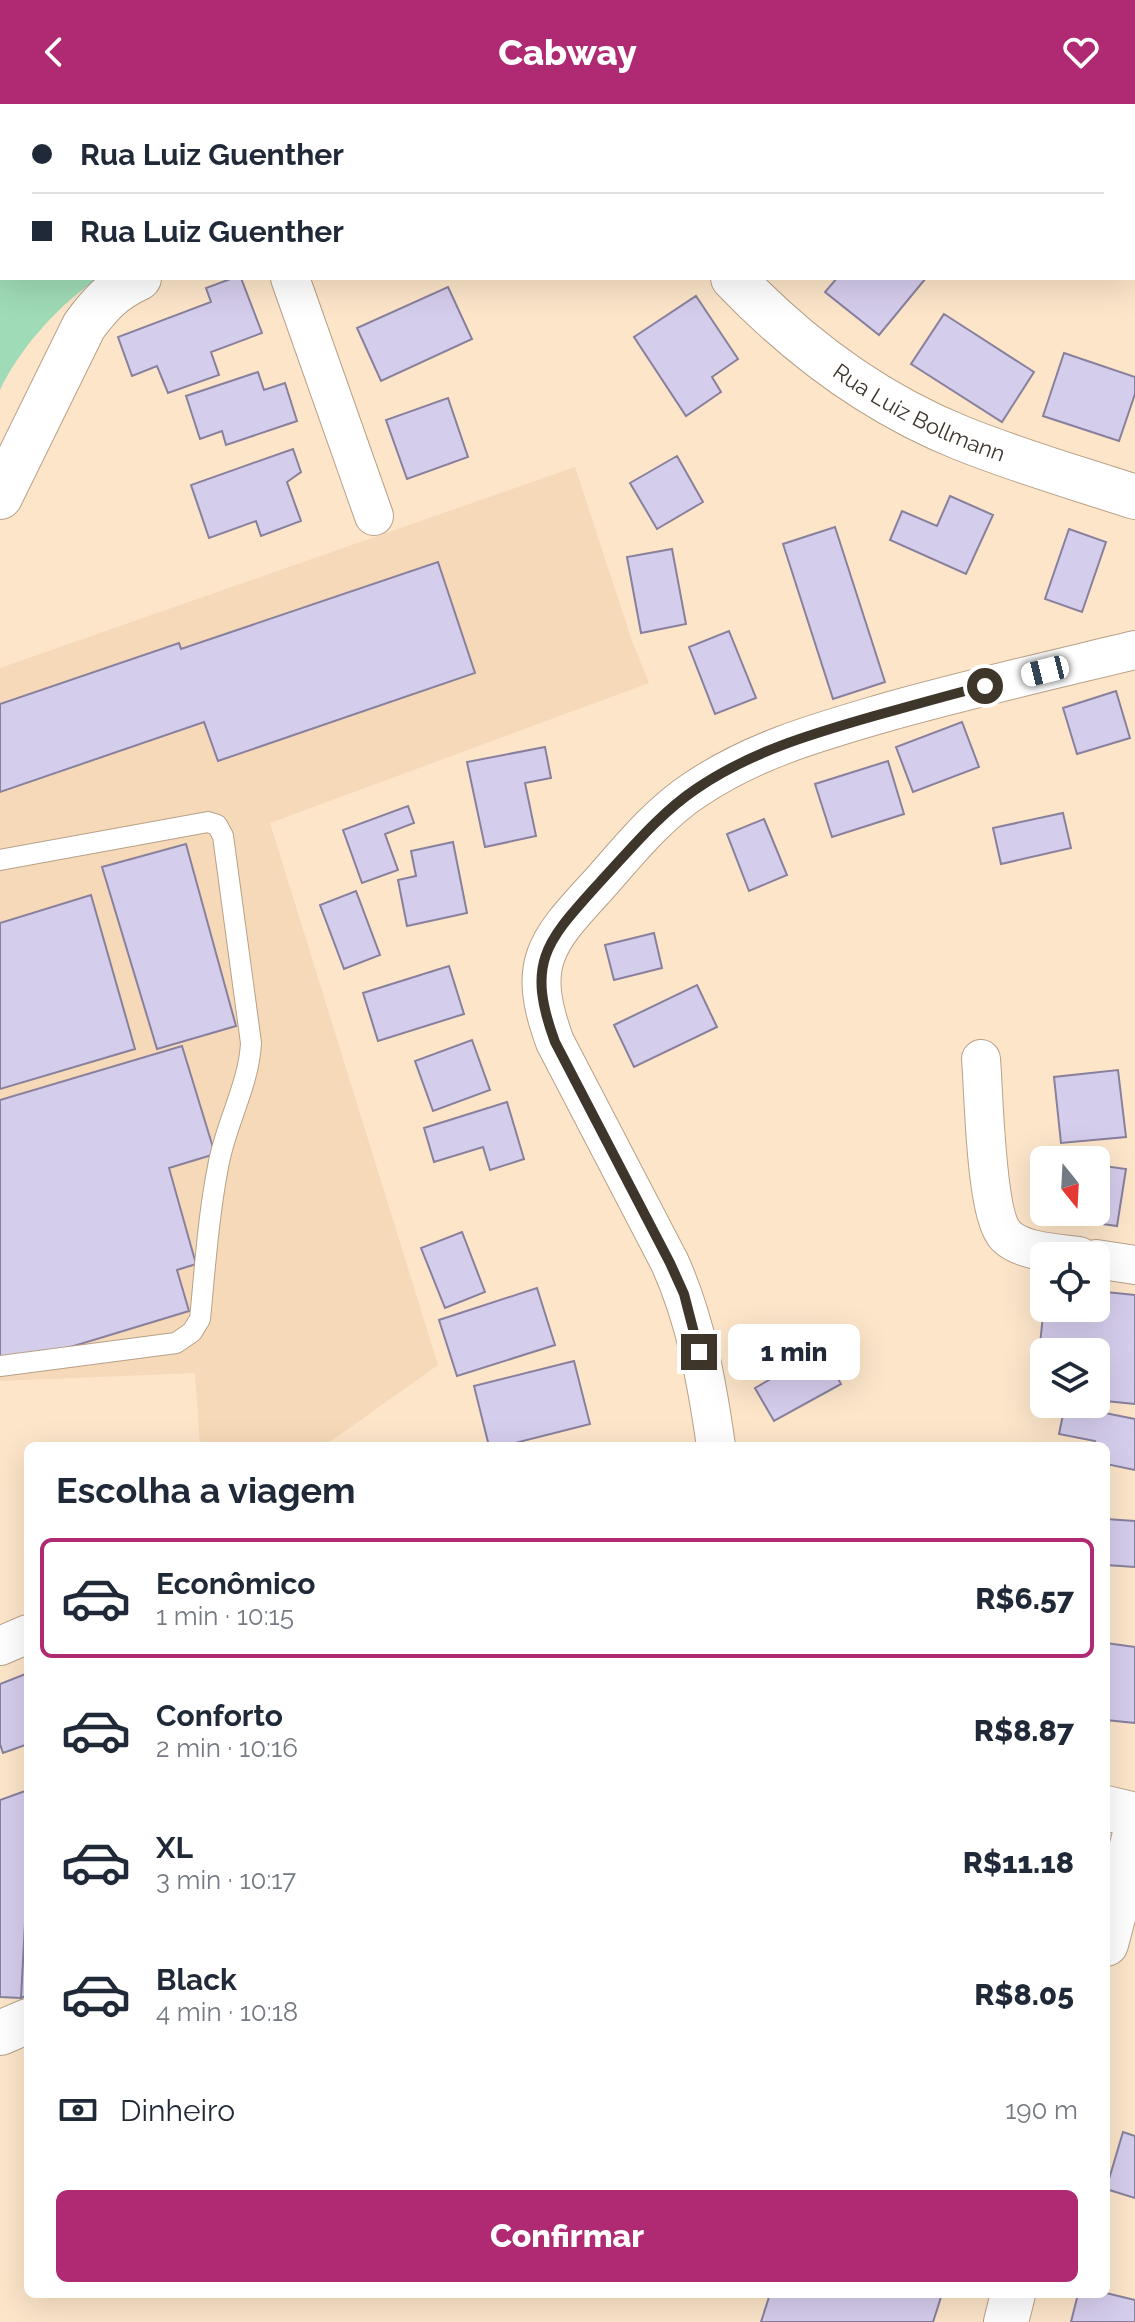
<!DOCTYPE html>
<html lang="pt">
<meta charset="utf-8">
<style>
:root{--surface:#fff;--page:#f6f6f7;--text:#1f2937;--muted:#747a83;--line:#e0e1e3;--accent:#af2a72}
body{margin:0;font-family:Raleway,sans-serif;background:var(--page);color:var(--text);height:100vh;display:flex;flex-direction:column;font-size:30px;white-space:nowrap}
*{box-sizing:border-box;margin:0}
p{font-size:26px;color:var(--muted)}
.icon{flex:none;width:44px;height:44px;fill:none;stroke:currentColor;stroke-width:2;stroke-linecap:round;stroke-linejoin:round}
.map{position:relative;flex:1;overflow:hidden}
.drawer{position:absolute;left:24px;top:1338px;width:1086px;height:856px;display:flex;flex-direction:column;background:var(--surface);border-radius:12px;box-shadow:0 8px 32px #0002}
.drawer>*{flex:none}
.top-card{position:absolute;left:0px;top:0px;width:1136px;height:176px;box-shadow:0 8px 32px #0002;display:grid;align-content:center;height:176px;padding:0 32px;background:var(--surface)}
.needle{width:52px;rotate:162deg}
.fabs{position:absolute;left:1030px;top:1042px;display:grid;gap:16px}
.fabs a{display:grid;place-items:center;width:80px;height:80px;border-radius:12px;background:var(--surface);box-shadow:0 8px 32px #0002;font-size:40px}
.end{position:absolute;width:36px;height:36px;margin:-18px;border:10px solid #3e352b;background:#fff;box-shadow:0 0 0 4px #fff}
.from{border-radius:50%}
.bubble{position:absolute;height:56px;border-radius:12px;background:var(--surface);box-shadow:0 8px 32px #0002;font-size:26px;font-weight:800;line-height:56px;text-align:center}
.car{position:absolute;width:24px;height:48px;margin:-24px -12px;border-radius:10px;box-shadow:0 0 6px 2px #0007;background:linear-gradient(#fff 24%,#345 0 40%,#fff 0 76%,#345 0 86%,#fff 0)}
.top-card b{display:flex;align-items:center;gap:28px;height:76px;font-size:30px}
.top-card b+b{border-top:2px solid var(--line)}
.top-card i{width:20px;height:20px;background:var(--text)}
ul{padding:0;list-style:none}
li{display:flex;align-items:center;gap:24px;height:120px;margin:0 16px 12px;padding:0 16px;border:4px solid transparent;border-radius:12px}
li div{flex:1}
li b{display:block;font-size:30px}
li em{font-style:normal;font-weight:800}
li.on{border-color:var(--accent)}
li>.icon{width:72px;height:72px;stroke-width:1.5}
h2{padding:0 32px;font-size:36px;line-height:96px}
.pay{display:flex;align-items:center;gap:20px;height:88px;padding:0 32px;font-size:30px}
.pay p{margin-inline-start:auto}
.action{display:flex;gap:16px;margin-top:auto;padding:16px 32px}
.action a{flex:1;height:92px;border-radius:12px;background:var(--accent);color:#fff;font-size:32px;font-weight:800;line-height:92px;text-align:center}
header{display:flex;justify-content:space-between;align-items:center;height:104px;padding:0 32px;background:var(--accent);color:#fff;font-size:36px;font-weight:800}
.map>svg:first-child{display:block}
.built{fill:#f5d9b8}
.green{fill:#9fdbb6}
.building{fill:#d5cdec;stroke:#88809d;stroke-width:2}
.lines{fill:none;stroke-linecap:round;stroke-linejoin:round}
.lane-casing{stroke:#b7a188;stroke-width:22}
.street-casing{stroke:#b7a188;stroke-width:40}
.secondary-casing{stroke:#b7a188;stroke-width:46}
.lane{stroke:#fff;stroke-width:20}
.street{stroke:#fff;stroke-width:38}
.secondary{stroke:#fff;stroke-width:44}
.route{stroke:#3e352b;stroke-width:10}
.labels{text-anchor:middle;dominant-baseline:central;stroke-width:6;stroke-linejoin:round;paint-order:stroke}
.street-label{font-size:22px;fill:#3e352b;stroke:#fef4e9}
</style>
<header><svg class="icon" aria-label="back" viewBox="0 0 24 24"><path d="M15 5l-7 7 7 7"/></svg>Cabway<svg class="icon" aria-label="heart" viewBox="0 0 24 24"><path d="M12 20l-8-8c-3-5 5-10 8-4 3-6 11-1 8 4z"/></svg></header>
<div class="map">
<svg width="1135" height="2218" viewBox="0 0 1135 2218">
<rect width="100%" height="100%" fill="#fce5c9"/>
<path class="built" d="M575,363L631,534L649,579L270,719L438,1261L324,1342H200L195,1269L0,1277V564Z"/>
<path class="green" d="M0,0H471L466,2H2V174H99C61,198 19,245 0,286Z"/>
<path class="building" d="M354,0H441V2H355Z
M233,174H241L262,229L211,248L219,271L168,289L157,262L132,272L118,233L211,198L206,184Z
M837,174H926L879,231L825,188Z
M448,183L472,235L381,277L357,224Z
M696,192L738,255L712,273L721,288L686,312L634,233Z
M944,210L1034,268L1002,318L911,260Z
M1064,249L1135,273V290L1119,337L1043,312Z
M258,268L264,286L285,279L297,317L226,341L222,327L200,335L186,292Z
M448,294L468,353L407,375L386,316Z
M293,345L301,368L287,378L301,417L261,432L256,417L209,434L191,381Z
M677,352L703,398L657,425L630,379Z
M950,392L993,411L966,470L890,436L902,407L937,422Z
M835,423L885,578L833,595L783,440Z
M1069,425L1106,438L1082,508L1045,495Z
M672,445L686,520L641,529L627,453Z
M438,458L475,569L218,657L204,618L0,688V600L179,539L181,545Z
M729,527L756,594L715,610L689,543Z
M1116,587L1130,634L1077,650L1063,604Z
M962,618L979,663L913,688L896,643Z
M545,643L551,674L525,679L536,732L485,743L467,658Z
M888,657L904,710L832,733L815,680Z
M408,702L414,719L385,730L398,766L362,779L343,726Z
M1063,709L1071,744L1001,760L993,724Z
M764,715L787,771L749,787L727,730Z
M453,738L467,809L407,822L398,776L416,772L411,747Z
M186,740L236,922L157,945L102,763Z
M356,787L380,851L344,865L320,801Z
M91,791L135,945L0,985V819Z
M654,829L662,864L614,876L605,841Z
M449,862L464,910L378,937L363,889Z
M697,881L717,923L634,963L614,921Z
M472,936L490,986L433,1007L415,957Z
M182,942L215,1050L169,1064L196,1160L177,1166L189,1207L21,1258L0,1256V996Z
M1118,966L1126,1033L1061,1039L1054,973Z
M507,998L524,1055L490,1066L483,1043L434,1058L424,1024Z
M1041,1053L1060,1056H1044V1108H1096V1061L1126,1065L1117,1122L1032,1110Z
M462,1128L485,1188L445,1204L421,1144Z
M537,1184L555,1241L457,1272L439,1216Z
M1096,1187L1135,1191V1300L1096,1296V1248H1044V1291L1035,1290L1044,1201V1204H1096Z
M811,1226L841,1280L774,1317L755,1284L774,1273L763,1252Z
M574,1257L590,1320L503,1342H489L474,1282Z
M1065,1301L1135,1315V1366L1106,1360V1342H1094L1095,1337L1059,1330Z
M1106,1415L1135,1417V1463L1106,1461Z
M1106,1539L1135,1543V1619L1106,1616Z
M28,1569V1640L3,1649L0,1640V1580Z
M28,1686V1764L21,1894L0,1893V1696Z
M28,1764V1891L21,1894Z
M1123,2028L1135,2032V2094L1106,2085Z
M1106,2189L1135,2196V2218H1071L1078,2190Z
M770,2190H942L933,2218H761Z"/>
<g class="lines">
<defs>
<path id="lane" d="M0,756L208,718L217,721L223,732L251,939C249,981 225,1021 218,1063C208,1113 205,1165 200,1215L192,1228L176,1239L0,1262"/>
<path id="street" d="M290,174L374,412
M981,955C984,988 985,1113 1007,1133C1024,1148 1057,1149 1079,1152
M1096,1155L1135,1161
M716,1342C707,1279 696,1217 670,1159L555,938C525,857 547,837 601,778C630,745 659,709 696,685C756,645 819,628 887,608C969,585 1052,566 1135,546
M0,1542L28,1530"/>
<g id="secondary">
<path d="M597,2L602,0"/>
<path id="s1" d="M733,174C798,242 874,299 961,334C1018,357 1077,374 1135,393"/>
<path d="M0,393L84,222C101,199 113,186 139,174"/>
<path d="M1106,1704L1135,1711"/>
<path d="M1106,1840L1135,1730"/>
<path d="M0,1929L28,1917"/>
<path d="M1006,2218L1013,2190"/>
</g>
</defs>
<use href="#lane" class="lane-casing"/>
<use href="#street" class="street-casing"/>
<use href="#secondary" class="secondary-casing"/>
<use href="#lane" class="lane"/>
<use href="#street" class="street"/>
<use href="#secondary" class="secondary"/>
</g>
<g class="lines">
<path class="route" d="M699,1248L684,1190L670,1159L555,938C525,857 547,837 600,778C630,746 659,710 696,685C750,648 811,630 874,612C911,602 948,591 985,582"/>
</g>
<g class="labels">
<g class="street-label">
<text stroke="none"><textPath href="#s1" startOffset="232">Rua Luiz Bollmann</textPath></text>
</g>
</g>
</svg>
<div class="fabs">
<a><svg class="needle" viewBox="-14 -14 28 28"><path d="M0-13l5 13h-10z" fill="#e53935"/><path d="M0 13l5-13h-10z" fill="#747a83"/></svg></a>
<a><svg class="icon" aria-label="locate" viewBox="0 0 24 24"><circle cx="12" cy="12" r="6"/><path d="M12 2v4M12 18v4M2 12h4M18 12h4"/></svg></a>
<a><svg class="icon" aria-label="layers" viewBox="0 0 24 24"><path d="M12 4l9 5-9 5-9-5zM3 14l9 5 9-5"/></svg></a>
</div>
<i class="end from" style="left:985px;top:582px"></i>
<i class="end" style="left:699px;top:1248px"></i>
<div class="bubble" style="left:728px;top:1220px;width:132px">1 min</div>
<i class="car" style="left:1045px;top:567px;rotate:256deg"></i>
<div class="top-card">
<b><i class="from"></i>Rua Luiz Guenther</b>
<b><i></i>Rua Luiz Guenther</b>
</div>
<section class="drawer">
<h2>Escolha a viagem</h2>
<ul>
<li class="on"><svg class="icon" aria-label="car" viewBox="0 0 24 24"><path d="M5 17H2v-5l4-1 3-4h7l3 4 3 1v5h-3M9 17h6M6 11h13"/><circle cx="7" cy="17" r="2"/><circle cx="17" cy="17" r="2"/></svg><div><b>Econômico</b><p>1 min · 10:15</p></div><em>R$6.57</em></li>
<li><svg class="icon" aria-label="car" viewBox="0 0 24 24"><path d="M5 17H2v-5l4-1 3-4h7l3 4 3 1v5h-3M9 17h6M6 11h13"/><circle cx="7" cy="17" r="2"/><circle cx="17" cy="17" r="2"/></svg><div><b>Conforto</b><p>2 min · 10:16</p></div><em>R$8.87</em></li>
<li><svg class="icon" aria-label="car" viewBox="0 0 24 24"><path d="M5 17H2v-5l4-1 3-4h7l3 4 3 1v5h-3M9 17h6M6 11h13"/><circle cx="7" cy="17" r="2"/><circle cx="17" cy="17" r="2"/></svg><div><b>XL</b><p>3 min · 10:17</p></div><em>R$11.18</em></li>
<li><svg class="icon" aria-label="car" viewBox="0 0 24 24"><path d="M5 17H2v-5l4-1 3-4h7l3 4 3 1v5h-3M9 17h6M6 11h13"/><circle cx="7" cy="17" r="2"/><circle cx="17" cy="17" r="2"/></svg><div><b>Black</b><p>4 min · 10:18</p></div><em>R$8.05</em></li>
</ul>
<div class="pay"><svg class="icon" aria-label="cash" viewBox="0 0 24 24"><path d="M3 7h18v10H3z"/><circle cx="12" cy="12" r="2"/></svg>Dinheiro<p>190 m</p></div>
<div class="action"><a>Confirmar</a></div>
</section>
</div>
